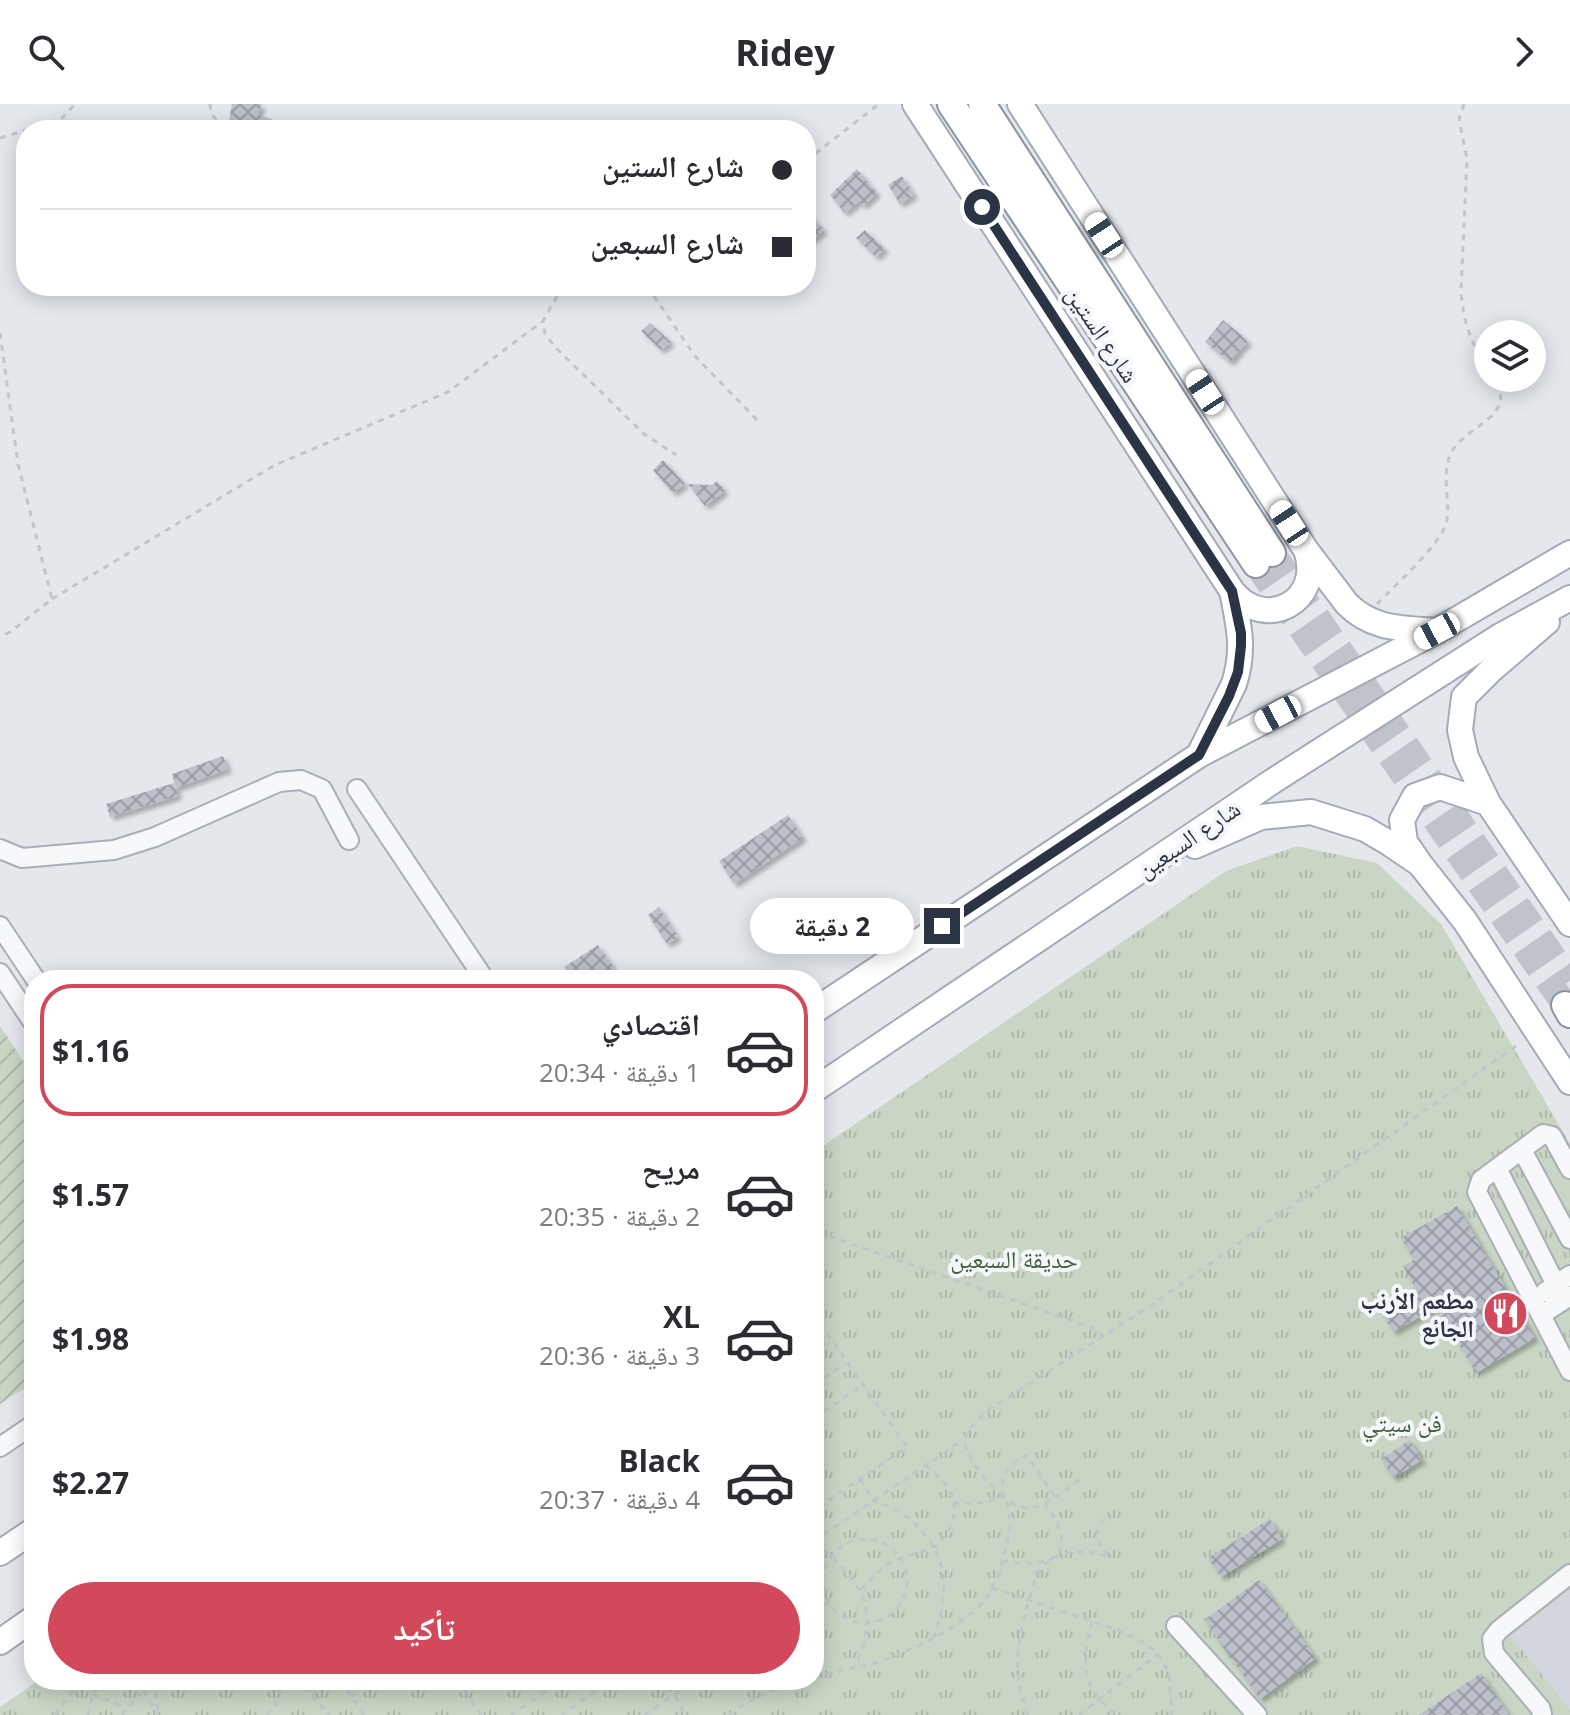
<!DOCTYPE html>
<html lang="ar">
<meta charset="utf-8">
<style>
:root{--surface:#fff;--page:#f2f2f3;--text:#2b2b33;--muted:#7c7c81;--line:#e1e1e2;--accent:#d1495b}
body{margin:0;font-family:"Open Sans","Noto Naskh Arabic",sans-serif;background:var(--page);color:var(--text);direction:rtl;height:100vh;display:flex;flex-direction:column;font-size:30px;white-space:nowrap}
*{box-sizing:border-box;margin:0}
p{font-size:26px;color:var(--muted)}
.icon{flex:none;width:44px;height:44px;fill:none;stroke:currentColor;stroke-width:2;stroke-linecap:round;stroke-linejoin:round}
.map{position:relative;flex:1;overflow:hidden;direction:ltr}
.panel{position:absolute;left:24px;top:866px;width:800px;height:720px;display:flex;flex-direction:column;background:var(--surface);border-radius:32px;box-shadow:0 4px 20px #0003;direction:rtl}
.panel>*{flex:none}
.hud{position:absolute;left:16px;top:16px;width:800px;height:176px;border-radius:32px;box-shadow:0 4px 20px #0003;direction:rtl;display:grid;align-content:center;height:176px;padding:0 24px;background:var(--surface)}
.fabs{position:absolute;left:1474px;top:216px;display:grid;gap:16px}
.fabs a{display:grid;place-items:center;width:72px;height:72px;border-radius:50%;background:var(--surface);box-shadow:0 4px 20px #0003;font-size:40px}
.end{position:absolute;width:36px;height:36px;margin:-18px;border:10px solid #2b3445;background:#fff;box-shadow:0 0 0 4px #fff}
.from{border-radius:50%}
.bubble{position:absolute;height:56px;border-radius:28px;background:var(--surface);box-shadow:0 4px 20px #0003;font-size:26px;font-weight:700;line-height:56px;text-align:center;direction:rtl}
.car{position:absolute;width:24px;height:48px;margin:-24px -12px;border-radius:10px;box-shadow:0 0 6px 2px #0007;background:linear-gradient(#fff 24%,#345 0 40%,#fff 0 76%,#345 0 86%,#fff 0)}
.hud b{display:flex;align-items:center;gap:28px;height:76px;font-size:30px}
.hud b+b{border-top:2px solid var(--line)}
.hud i{width:20px;height:20px;background:var(--text)}
ul{padding:14px 0 0;list-style:none}
li{display:flex;align-items:center;gap:24px;height:132px;margin:0 16px 12px;padding:0 8px;border:4px solid transparent;border-radius:32px}
li div{flex:1}
li b{display:block;font-size:30px}
li em{font-style:normal;font-weight:700}
li.active{border-color:var(--accent)}
li>.icon{width:72px;height:72px;stroke-width:1.5}
.primary-button{display:flex;gap:16px;margin-top:auto;padding:16px 24px}
.primary-button a{flex:1;height:92px;border-radius:48px;background:var(--accent);color:#fff;font-size:32px;font-weight:700;line-height:92px;text-align:center}
header{display:flex;justify-content:space-between;align-items:center;height:104px;padding:0 24px;background:var(--surface);font-size:36px;font-weight:700}
.map>svg:first-child{display:block}
.built{fill:#d2d6de}
.park{fill:url(#park-tufts)}
.garden{fill:url(#garden-furrows)}
.building{fill:url(#building-cross-hatch);filter:url(#shadow)}
.lines{fill:none;stroke-linecap:round;stroke-linejoin:round}
.highway-tunnel{stroke:#bfc3cb;stroke-width:26;stroke-dasharray:26 13;stroke-linecap:butt}
.minor-casing{stroke:#a9aeb7;stroke-width:22}
.major-casing{stroke:#a3abb8;stroke-width:28}
.highway-casing{stroke:#8b94a3;stroke-width:30}
.path{stroke:#c2c5cb;stroke-width:3;stroke-dasharray:6 6;stroke-linecap:butt}
.minor{stroke:#f7f8fa;stroke-width:18}
.major{stroke:#fff;stroke-width:24}
.highway{stroke:#fff;stroke-width:26}
.route{stroke:#2b3445;stroke-width:10}
.labels{text-anchor:middle;dominant-baseline:central;stroke-width:8;stroke-linejoin:round;paint-order:stroke}
.street-label{font-size:24px;fill:#2b3445;stroke:#f4f6f9}
.park-label{font-size:24px;fill:#3f6138;stroke:#f4f6f9}
.poi-label{font-size:24px;font-weight:bold;fill:#2b3445;stroke:#f4f6f9;text-anchor:end}
</style>
<header><svg class="icon" aria-label="forward" viewBox="0 0 24 24"><path d="M9 5l7 7-7 7"/></svg>Ridey<svg class="icon" aria-label="search" viewBox="0 0 24 24"><circle cx="10" cy="10" r="6"/><path d="M15 15l6 6"/></svg></header>
<div class="map">
<svg width="1570" height="1611" viewBox="0 0 1570 1611">
<defs>
<pattern id="park-tufts" width="24" height="20" patternUnits="userSpaceOnUse" patternTransform="scale(2)"><rect width="24" height="20" fill="#c9d6c5"/><path d="M3 7l-1-3M5 7V3M7 7l1-3M15 17l-1-3M17 17v-4M19 17l1-3" fill="none" stroke="#adb8ab"/></pattern>
<pattern id="garden-furrows" width="10" height="10" patternUnits="userSpaceOnUse" patternTransform="scale(2)"><rect width="10" height="10" fill="#c9d6c5"/><path d="M-1 1l2-2M0 10L10 0M9 11l2-2" fill="none" stroke="#adb8ab"/></pattern>
<pattern id="building-cross-hatch" width="8" height="8" patternUnits="userSpaceOnUse" patternTransform="scale(2)"><rect width="8" height="8" fill="#bbc0ca"/><path d="M0 0l8 8M0 8l8-8" fill="none" stroke="#989da6"/></pattern>
<filter id="shadow"><feDropShadow dx="4" dy="4" stdDeviation="2" flood-color="#0004"/></filter>
</defs>
<rect width="100%" height="100%" fill="#e4e7ec"/>
<path class="built" d="M1570,1486V1605L1509,1532Z"/>
<path class="park" d="M1297,742L1377,759L1441,820L1570,1040V1486L1510,1532L1570,1605V1611H0V1603L39,1576H814V1048L1226,767Z"/>
<path class="garden" d="M0,922L34,973V1278L0,1300Z"/>
<path class="building" d="M232,0H262L258,10L296,26H238L229,17Z
M857,65L877,89L863,102L859,97L845,109L830,91Z
M902,72L914,91L900,100L888,81Z
M806,107L824,126L806,141Z
M865,126L885,145L876,153L856,134Z
M1223,216L1248,237L1230,258L1205,238Z
M650,219L671,238L661,246L641,227Z
M663,356L685,380L673,389L653,366Z
M717,377L725,387L705,402L688,380L712,381Z
M223,652L228,665L176,684L172,670Z
M174,679L178,692L110,713L106,700Z
M788,711L803,734L734,780L719,757Z
M659,803L678,833L667,840L648,811Z
M598,841L614,864L595,876H573L564,863Z
M1457,1102L1535,1234L1476,1269L1437,1203L1393,1228L1379,1203L1415,1183L1403,1162L1414,1156L1401,1134Z
M1410,1336L1422,1356L1393,1374L1381,1355Z
M1270,1415L1282,1435L1221,1473L1208,1454Z
M1259,1476L1316,1554L1260,1595L1204,1516Z
M1481,1569L1509,1611H1419Z"/>
<g class="lines">
<path class="highway-tunnel" d="M1272,449L1570,877
M1256,460L1565,901"/>
<defs>
<path id="minor" d="M357,685L485,876
M0,745L22,754L114,746L155,733L279,678L301,676L322,685L349,736
M0,822L36,876
M0,869L34,920
M1522,1046L1570,1135
M1497,1064L1556,1181
M1570,1065L1552,1032L1543,1030L1481,1076L1477,1088L1570,1267
M1545,1188L1570,1171
M1541,1211L1570,1192
M0,1343L34,1320
M1176,1522L1257,1611
M1542,1611L1541,1605L1494,1549L1492,1535L1499,1526L1570,1470"/>
<path id="major" d="M915,0L1232,487C1239,522 1245,546 1234,580L1199,651
M1020,0L1306,446L1347,500C1373,526 1402,524 1437,527
M1232,487C1266,529 1324,496 1306,446
M1547,518L1490,567L1464,593L1460,626L1466,653L1488,699L1570,820
M1195,742L1261,713L1311,708L1365,725L1389,739L1420,760L1465,817L1570,978
M1418,757L1405,738L1402,716L1415,692L1440,683L1488,699
M814,907L1199,651L1437,527L1570,449
M814,986L1273,677L1500,532L1570,494
M0,1449L34,1426
M0,1538L34,1514"/>
<path id="highway" d="M951,0L1256,460
M982,0L1272,449
M1565,901L1570,910"/>
</defs>
<use href="#minor" class="minor-casing"/>
<use href="#major" class="major-casing"/>
<use href="#highway" class="highway-casing"/>
<path class="path" d="M210,0L211,10L227,26
M1464,0L1459,15L1467,55L1461,187C1463,217 1471,240 1488,265
M27,26L61,15L75,0
M0,34L26,26
M806,57L879,0
M563,182L543,217L545,230L555,243L644,330L676,351
M647,182L695,252L761,320
M0,229L18,360L52,495L10,528L0,533
M52,495L275,361L448,288L543,217
M1377,500C1395,481 1443,439 1447,416C1450,393 1441,370 1451,349C1466,320 1519,314 1494,274
M829,1132L1090,1223L1103,1232
M814,1209C844,1255 876,1298 907,1343L814,1406
M814,1281L846,1259
M814,1314L864,1280
M860,1375L873,1397C912,1407 944,1442 944,1483C944,1500 939,1517 934,1533
M814,1387L823,1400
M1004,1393C999,1371 1007,1362 1026,1351L1055,1392
M953,1399H979L1004,1393C1032,1420 1059,1390 1083,1373
M823 1477a42 42 0 1 1 84 0a42 42 0 1 1-84 0Z
M814,1437L963,1336
M814,1439C861,1475 884,1507 853,1565
M1002,1457C1017,1459 1034,1461 1048,1456C1075,1446 1056,1414 1045,1400
M992,1484L1118,1526L1143,1538L1158,1550L1169,1569L1172,1611
M861,1486C869,1477 878,1467 888,1460C902,1451 920,1450 934,1443C940,1440 943,1434 947,1429C964,1401 949,1378 925,1362
M814,1506L828,1499
M1092,1518C1082,1559 1080,1585 1118,1611
M814,1573C836,1567 859,1564 880,1557C912,1547 971,1519 989,1490C995,1479 1000,1467 1003,1455C1007,1441 1012,1422 1009,1406C1008,1395 999,1390 992,1382C979,1368 967,1353 964,1335L972,1322L990,1305L1153,1200L1520,939
M138,1576L157,1611
M155,1576L158,1611
M294,1576L300,1579L330,1611
M340,1576L364,1611
M458,1576L481,1611
M658,1576L674,1590L685,1611
M766,1576L771,1587
M93,1590L126,1604
M312,1591L333,1576
M351,1592L375,1576
M55,1611L81,1576
M88,1611L93,1590L101,1576
M122,1611L139,1591L161,1576
M267,1611L275,1601L282,1576
M511,1611L563,1576
M561,1611L612,1576
M644,1611L697,1576
M729,1611C751,1594 777,1583 804,1576
M1028,1611C1013,1571 1016,1547 1026,1506C1029,1497 1031,1486 1035,1476C1048,1444 1082,1444 1110,1453C1096,1438 1090,1425 1110,1411
M1079,1611L1158,1550"/>
<use href="#minor" class="minor"/>
<use href="#major" class="major"/>
<use href="#highway" class="highway"/>
</g>
<g class="lines">
<path class="route" d="M942,822L1199,651L1229,592L1238,568L1241,542V529L1232,487L982,103"/>
</g>
<defs>
<symbol id="restaurant-disc" viewBox="-11 -11 22 22"><circle r="9.5" fill="#d1495b" stroke="#f4f6f9"/><path d="M-5-6h1v4h1v-4h1v4h1v-4h1v5L-1.5 .5V6h-2V.5L-5-1ZM5-6V6H3V1.5H1.5Q1.5-4 5-6Z" fill="#fff"/></symbol>
</defs>
<g fill-rule="evenodd">
<use href="#restaurant-disc" x="1480" y="1184" width="51" height="51"/>
</g>
<g class="labels">
<g class="street-label">
<text transform="translate(1103 230) rotate(56)">شارع الستين</text>
<text transform="translate(1188 734) rotate(-34)">شارع السبعين</text>
</g>
<g class="park-label">
<text x="1014" y="1154">حديقة السبعين</text>
<text x="1402" y="1318">فن سيتي</text>
</g>
<g class="poi-label">
<text x="1474" y="1195">مطعم الأرنب<tspan x="1474" dy="28">الجائع</tspan></text>
</g>
</g>
</svg>
<div class="fabs">
<a><svg class="icon" aria-label="layers" viewBox="0 0 24 24"><path d="M12 4l9 5-9 5-9-5zM3 14l9 5 9-5"/></svg></a>
</div>
<i class="end from" style="left:982px;top:103px"></i>
<i class="end" style="left:942px;top:822px"></i>
<div class="bubble" style="left:750px;top:794px;width:164px">2 دقيقة</div>
<i class="car" style="left:1104px;top:131px;rotate:327deg"></i>
<i class="car" style="left:1205px;top:288px;rotate:327deg"></i>
<i class="car" style="left:1289px;top:419px;rotate:327deg"></i>
<i class="car" style="left:1437px;top:527px;rotate:242deg"></i>
<i class="car" style="left:1278px;top:610px;rotate:242deg"></i>
<div class="hud">
<b><i class="from"></i>شارع الستين</b>
<b><i></i>شارع السبعين</b>
</div>
<section class="panel">
<ul>
<li class="active"><svg class="icon" aria-label="car" viewBox="0 0 24 24"><path d="M5 17H2v-5l4-1 3-4h7l3 4 3 1v5h-3M9 17h6M6 11h13"/><circle cx="7" cy="17" r="2"/><circle cx="17" cy="17" r="2"/></svg><div><b>اقتصادي</b><p>1 دقيقة · 20:34</p></div><em>$1.16</em></li>
<li><svg class="icon" aria-label="car" viewBox="0 0 24 24"><path d="M5 17H2v-5l4-1 3-4h7l3 4 3 1v5h-3M9 17h6M6 11h13"/><circle cx="7" cy="17" r="2"/><circle cx="17" cy="17" r="2"/></svg><div><b>مريح</b><p>2 دقيقة · 20:35</p></div><em>$1.57</em></li>
<li><svg class="icon" aria-label="car" viewBox="0 0 24 24"><path d="M5 17H2v-5l4-1 3-4h7l3 4 3 1v5h-3M9 17h6M6 11h13"/><circle cx="7" cy="17" r="2"/><circle cx="17" cy="17" r="2"/></svg><div><b>XL</b><p>3 دقيقة · 20:36</p></div><em>$1.98</em></li>
<li><svg class="icon" aria-label="car" viewBox="0 0 24 24"><path d="M5 17H2v-5l4-1 3-4h7l3 4 3 1v5h-3M9 17h6M6 11h13"/><circle cx="7" cy="17" r="2"/><circle cx="17" cy="17" r="2"/></svg><div><b>Black</b><p>4 دقيقة · 20:37</p></div><em>$2.27</em></li>
</ul>
<div class="primary-button"><a>تأكيد</a></div>
</section>
</div>
